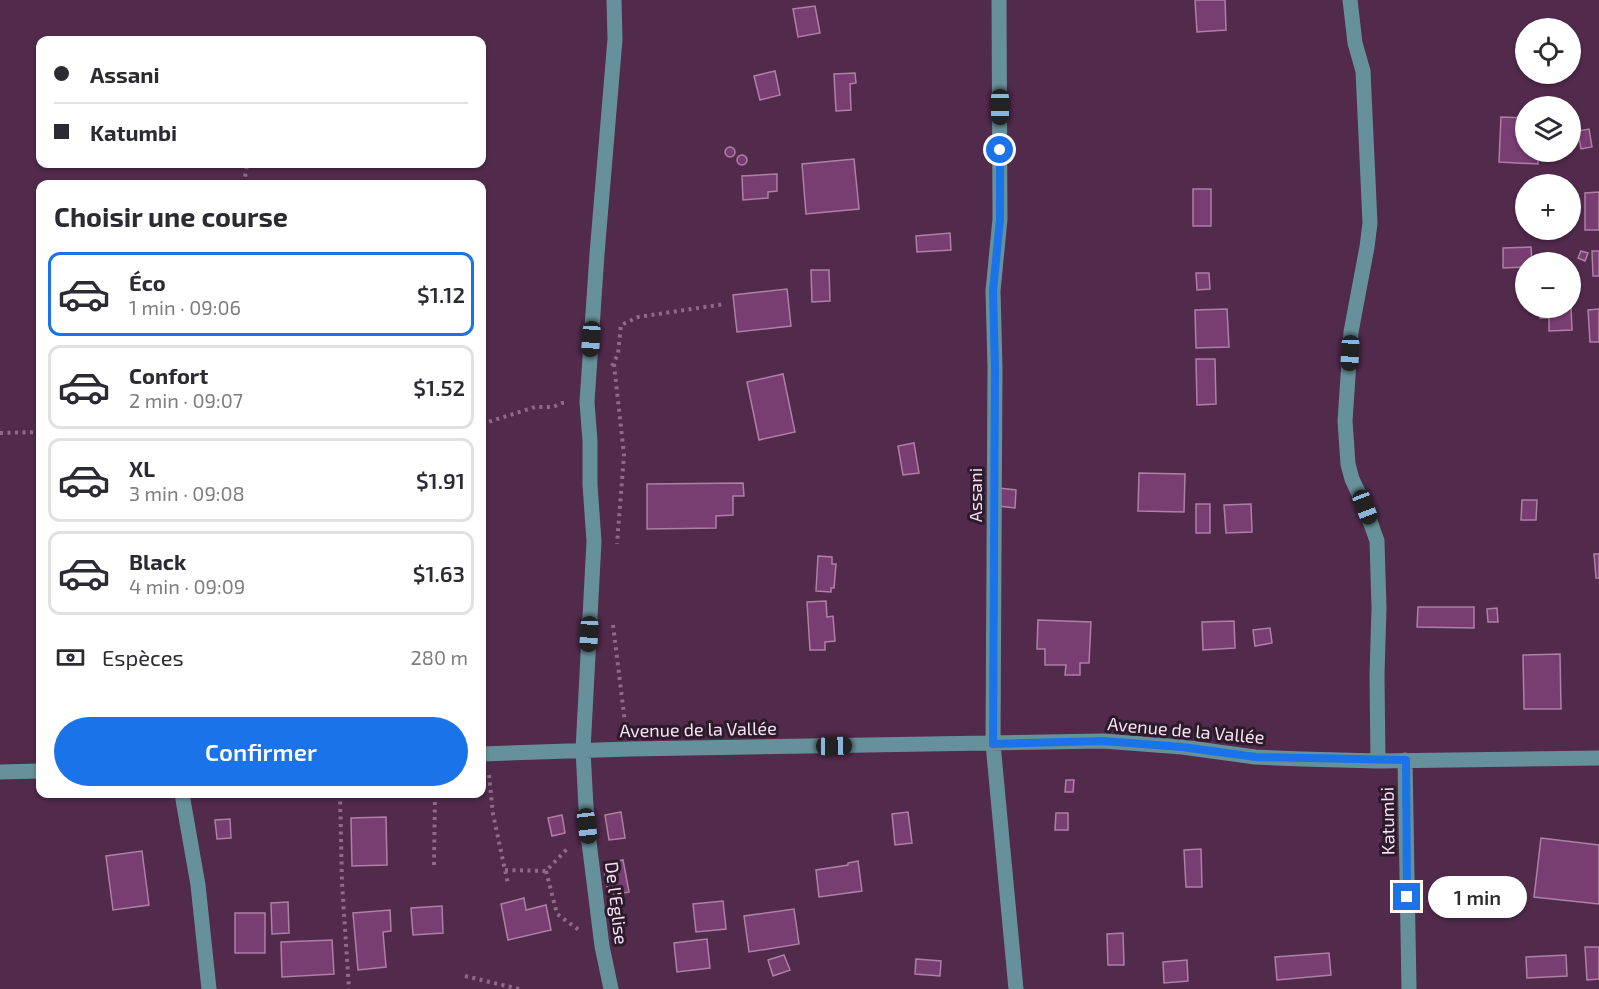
<!DOCTYPE html>
<html lang="fr">
<meta charset="utf-8">
<style>
:root{--surface:#fff;--page:#f2f2f3;--text:#2b2b33;--muted:#7c7c81;--line:#e1e1e2;--accent:#1a73e8}
body{margin:0;font-family:"Exo 2",sans-serif;background:var(--page);color:var(--text);height:100vh;display:flex;flex-direction:column;font-size:22px;white-space:nowrap}
*{box-sizing:border-box;margin:0}
p{font-size:20px;color:var(--muted)}
.icon{flex:none;width:33px;height:33px;fill:none;stroke:currentColor;stroke-width:2;stroke-linecap:round;stroke-linejoin:round}
.map{position:relative;flex:1;overflow:hidden}
.drawer{position:absolute;left:36px;top:180px;width:450px;height:618px;display:flex;flex-direction:column;background:var(--surface);border-radius:12px;box-shadow:0 2px 4px #0004}
.drawer>*{flex:none}
.banner{position:absolute;left:36px;top:36px;width:450px;height:132px;border-radius:12px;box-shadow:0 2px 4px #0004;display:grid;align-content:center;height:132px;padding:0 18px;background:var(--surface)}
.controls{position:absolute;left:1515px;top:18px;display:grid;gap:12px}
.controls a{display:grid;place-items:center;width:66px;height:66px;border-radius:50%;background:var(--surface);box-shadow:0 2px 4px #0004;font-size:30px}
.end{position:absolute;width:27px;height:27px;margin:-14px;border:8px solid #1a73e8;background:#fff;box-shadow:0 0 0 3px #fff}
.from{border-radius:50%}
.bubble{position:absolute;height:42px;border-radius:21px;background:var(--surface);box-shadow:0 2px 4px #0004;font-size:20px;font-weight:600;line-height:42px;text-align:center}
.car{position:absolute;width:18px;height:36px;margin:-18px -9px;border-radius:8px;box-shadow:0 0 4px 2px #0007;background:linear-gradient(#222 24%,#8ab4d8 0 40%,#222 0 76%,#8ab4d8 0 86%,#222 0)}
.banner b{display:flex;align-items:center;gap:21px;height:57px;font-size:22px}
.banner b+b{border-top:2px solid var(--line)}
.banner i{width:15px;height:15px;background:var(--text)}
ul{padding:0;list-style:none}
li{display:flex;align-items:center;gap:18px;height:84px;margin:0 12px 9px;padding:0 6px;border:3px solid var(--line);border-radius:12px}
li div{flex:1}
li b{display:block;font-size:22px}
li em{font-style:normal;font-weight:600}
li.current{border-color:var(--accent)}
li>.icon{width:54px;height:54px;stroke-width:1.5}
h2{padding:0 18px;font-size:27px;line-height:72px}
.pay{display:flex;align-items:center;gap:15px;height:66px;padding:0 18px;font-size:22px}
.pay p{margin-inline-start:auto}
.action{display:flex;gap:12px;margin-top:auto;padding:12px 18px}
.action a{flex:1;height:69px;border-radius:36px;background:var(--accent);color:#fff;font-size:24px;font-weight:600;line-height:69px;text-align:center}
.map>svg:first-child{display:block}
.building{fill:#783d71;stroke:#ad80a6;stroke-width:1.5}
.lines{fill:none;stroke-linecap:round;stroke-linejoin:round}
.path{stroke:#8d6b89;stroke-width:4;stroke-dasharray:3 4.5;stroke-linecap:butt}
.minor{stroke:#66919a;stroke-width:15}
.route{stroke:#1a73e8;stroke-width:8}
.labels{text-anchor:middle;dominant-baseline:central;stroke-width:6;stroke-linejoin:round;paint-order:stroke}
.street-label{font-size:18px;fill:#f9e0f5;stroke:#2c1b2a}
</style>
<div class="map">
<svg width="1599" height="989" viewBox="0 0 1599 989">
<rect width="100%" height="100%" fill="#512a4c"/>
<path class="building" d="M1195,0H1225L1226,30L1197,32Z
M815,6L820,33L798,37L793,9Z
M775,71L780,95L760,100L754,76Z
M855,73L856,83L850,84L851,110L836,111L834,74Z
M1501,117L1526,118V152H1538V164L1499,162Z
M1589,129L1592,147L1581,149L1578,131Z
M725 152a5 5 0 1 1 10 0a5 5 0 1 1-10 0Z
M737 160a5 5 0 1 1 10 0a5 5 0 1 1-10 0Z
M854,159L859,209L806,214L802,164Z
M777,174V191L768,192V198L743,200L742,176Z
M1193,189H1211V226H1193Z
M1599,192V230H1585V193Z
M950,233L951,250L917,252L916,236Z
M1531,247L1532,262H1526V267L1503,268V248Z
M1581,251L1588,253L1585,261L1578,258Z
M1592,251H1599V276H1593Z
M811,270H829L830,301L812,302Z
M1196,273H1209L1210,289L1197,290Z
M1570,285L1572,330L1549,331V318H1540V308H1570Z
M787,289L791,326L737,332L733,295Z
M1227,309L1229,347L1196,348L1195,310Z
M1599,309V342H1590L1588,310Z
M1196,359H1215L1216,404L1197,405Z
M783,374L795,432L759,440L747,382Z
M914,443L919,473L903,475L898,446Z
M1139,473L1185,474L1184,512L1138,511Z
M743,483L744,496H733V515L716,516V528L647,529V484Z
M999,488L1016,490L1015,508L998,506Z
M1522,500H1537L1536,520H1521Z
M1196,504H1210V533H1196Z
M1251,504L1252,532L1226,533L1224,505Z
M1594,554H1599V578H1596Z
M818,556L832,557V564H836L834,588H831V592L816,591Z
M826,601L827,617L833,616L835,641L825,642V650H810L807,602Z
M1418,607H1474V628L1417,627Z
M1497,608L1498,622H1488L1487,609Z
M1038,620L1091,622L1089,663H1080V675H1065L1066,665H1045V649H1037Z
M1234,621L1235,648L1203,650L1202,622Z
M1270,628L1272,643L1255,646L1253,630Z
M1560,654L1561,709H1524L1523,655Z
M1066,780H1074L1073,792H1065Z
M621,812L625,838L609,840L605,815Z
M908,812L912,843L895,845L892,814Z
M1056,813H1068V830H1055Z
M562,815L565,833L552,836L548,818Z
M386,817L387,865L352,866L351,818Z
M230,819L231,838L217,839L215,820Z
M1541,838L1599,845V904L1534,897Z
M1201,849L1202,887H1186L1184,850Z
M142,851L149,905L113,910L106,856Z
M623,860L629,892L609,896L603,864Z
M858,861L862,891L819,897L816,870L848,865V863Z
M524,898L526,910L546,905L551,930L508,940L501,904Z
M723,901L726,929L696,932L693,904Z
M288,902L289,933L272,934L271,903Z
M442,906L443,933L413,935L411,908Z
M794,909L799,944L749,952L744,916Z
M390,910L391,931L383,932L386,967L358,970L353,913Z
M235,913H265V953H235Z
M1123,933L1124,965H1108L1107,934Z
M707,939L710,968L677,972L674,943Z
M332,940L334,974L282,977L281,942Z
M1585,947H1599V979L1587,980Z
M1329,953L1331,975L1277,980L1275,957Z
M784,955L790,970L773,976L768,960Z
M1566,955L1567,976L1527,978L1526,957Z
M916,959L941,961L940,976L915,974Z
M1187,960L1188,981L1164,983L1163,962Z"/>
<g class="lines">
<path class="path" d="M244,184L247,164
M614,364L624,455L617,544
M612,366L618,354L621,325L638,317L725,304
M482,424L535,407H553L562,403H567
M0,433L40,432
M613,625L626,731
M489,775L493,814L508,884
M340,794L342,883L349,989
M434,865L435,794
M505,870L546,871L569,847
M546,871L557,914L579,930
M465,976L519,989"/>
<path class="minor" d="M999,0L1000,219L993,291L995,368L993,744L1016,989
M1350,0L1355,43L1363,71L1370,223L1367,247L1351,332L1345,421L1348,464L1352,479L1365,507L1377,541L1379,608L1377,675L1378,761
M482,754L629,749L1103,741L1182,747L1255,757L1302,759L1378,761L1599,758
M1405,760L1409,989
M0,772L40,771
M182,794L198,885L209,989
M611,989L602,946L587,826L583,750L594,541L590,485V441L587,402L597,254L615,39L614,0"/>
</g>
<g class="lines">
<path class="route" d="M1000,150V219L993,291L995,368L993,744L1103,741L1182,747L1256,757L1406,760L1407,897"/>
</g>
<g class="labels">
<g class="street-label">
<text transform="translate(975 495) rotate(-90)">Assani</text>
<text transform="translate(698 729) rotate(-1)">Avenue de la Vallée</text>
<text transform="translate(1186 730) rotate(5)">Avenue de la Vallée</text>
<text transform="translate(1387 821) rotate(-91)">Katumbi</text>
<text transform="translate(617 903) rotate(83)">De l'Eglise</text>
</g>
</g>
</svg>
<div class="controls">
<a><svg class="icon" aria-label="locate" viewBox="0 0 24 24"><circle cx="12" cy="12" r="6"/><path d="M12 2v4M12 18v4M2 12h4M18 12h4"/></svg></a>
<a><svg class="icon" aria-label="layers" viewBox="0 0 24 24"><path d="M12 4l9 5-9 5-9-5zM3 14l9 5 9-5"/></svg></a>
<a>+</a>
<a>−</a>
</div>
<i class="end from" style="left:1000px;top:150px"></i>
<i class="end" style="left:1407px;top:897px"></i>
<div class="bubble" style="left:1428px;top:876px;width:99px">1 min</div>
<i class="car" style="left:1000px;top:107px;rotate:180deg"></i>
<i class="car" style="left:591px;top:339px;rotate:184deg"></i>
<i class="car" style="left:1350px;top:353px;rotate:183deg"></i>
<i class="car" style="left:1365px;top:507px;rotate:159deg"></i>
<i class="car" style="left:589px;top:634px;rotate:183deg"></i>
<i class="car" style="left:834px;top:746px;rotate:89deg"></i>
<i class="car" style="left:587px;top:826px;rotate:173deg"></i>
<div class="banner">
<b><i class="from"></i>Assani</b>
<b><i></i>Katumbi</b>
</div>
<section class="drawer">
<h2>Choisir une course</h2>
<ul>
<li class="current"><svg class="icon" aria-label="car" viewBox="0 0 24 24"><path d="M5 17H2v-5l4-1 3-4h7l3 4 3 1v5h-3M9 17h6M6 11h13"/><circle cx="7" cy="17" r="2"/><circle cx="17" cy="17" r="2"/></svg><div><b>Éco</b><p>1 min · 09:06</p></div><em>$1.12</em></li>
<li><svg class="icon" aria-label="car" viewBox="0 0 24 24"><path d="M5 17H2v-5l4-1 3-4h7l3 4 3 1v5h-3M9 17h6M6 11h13"/><circle cx="7" cy="17" r="2"/><circle cx="17" cy="17" r="2"/></svg><div><b>Confort</b><p>2 min · 09:07</p></div><em>$1.52</em></li>
<li><svg class="icon" aria-label="car" viewBox="0 0 24 24"><path d="M5 17H2v-5l4-1 3-4h7l3 4 3 1v5h-3M9 17h6M6 11h13"/><circle cx="7" cy="17" r="2"/><circle cx="17" cy="17" r="2"/></svg><div><b>XL</b><p>3 min · 09:08</p></div><em>$1.91</em></li>
<li><svg class="icon" aria-label="car" viewBox="0 0 24 24"><path d="M5 17H2v-5l4-1 3-4h7l3 4 3 1v5h-3M9 17h6M6 11h13"/><circle cx="7" cy="17" r="2"/><circle cx="17" cy="17" r="2"/></svg><div><b>Black</b><p>4 min · 09:09</p></div><em>$1.63</em></li>
</ul>
<div class="pay"><svg class="icon" aria-label="cash" viewBox="0 0 24 24"><path d="M3 7h18v10H3z"/><circle cx="12" cy="12" r="2"/></svg>Espèces<p>280 m</p></div>
<div class="action"><a>Confirmer</a></div>
</section>
</div>
